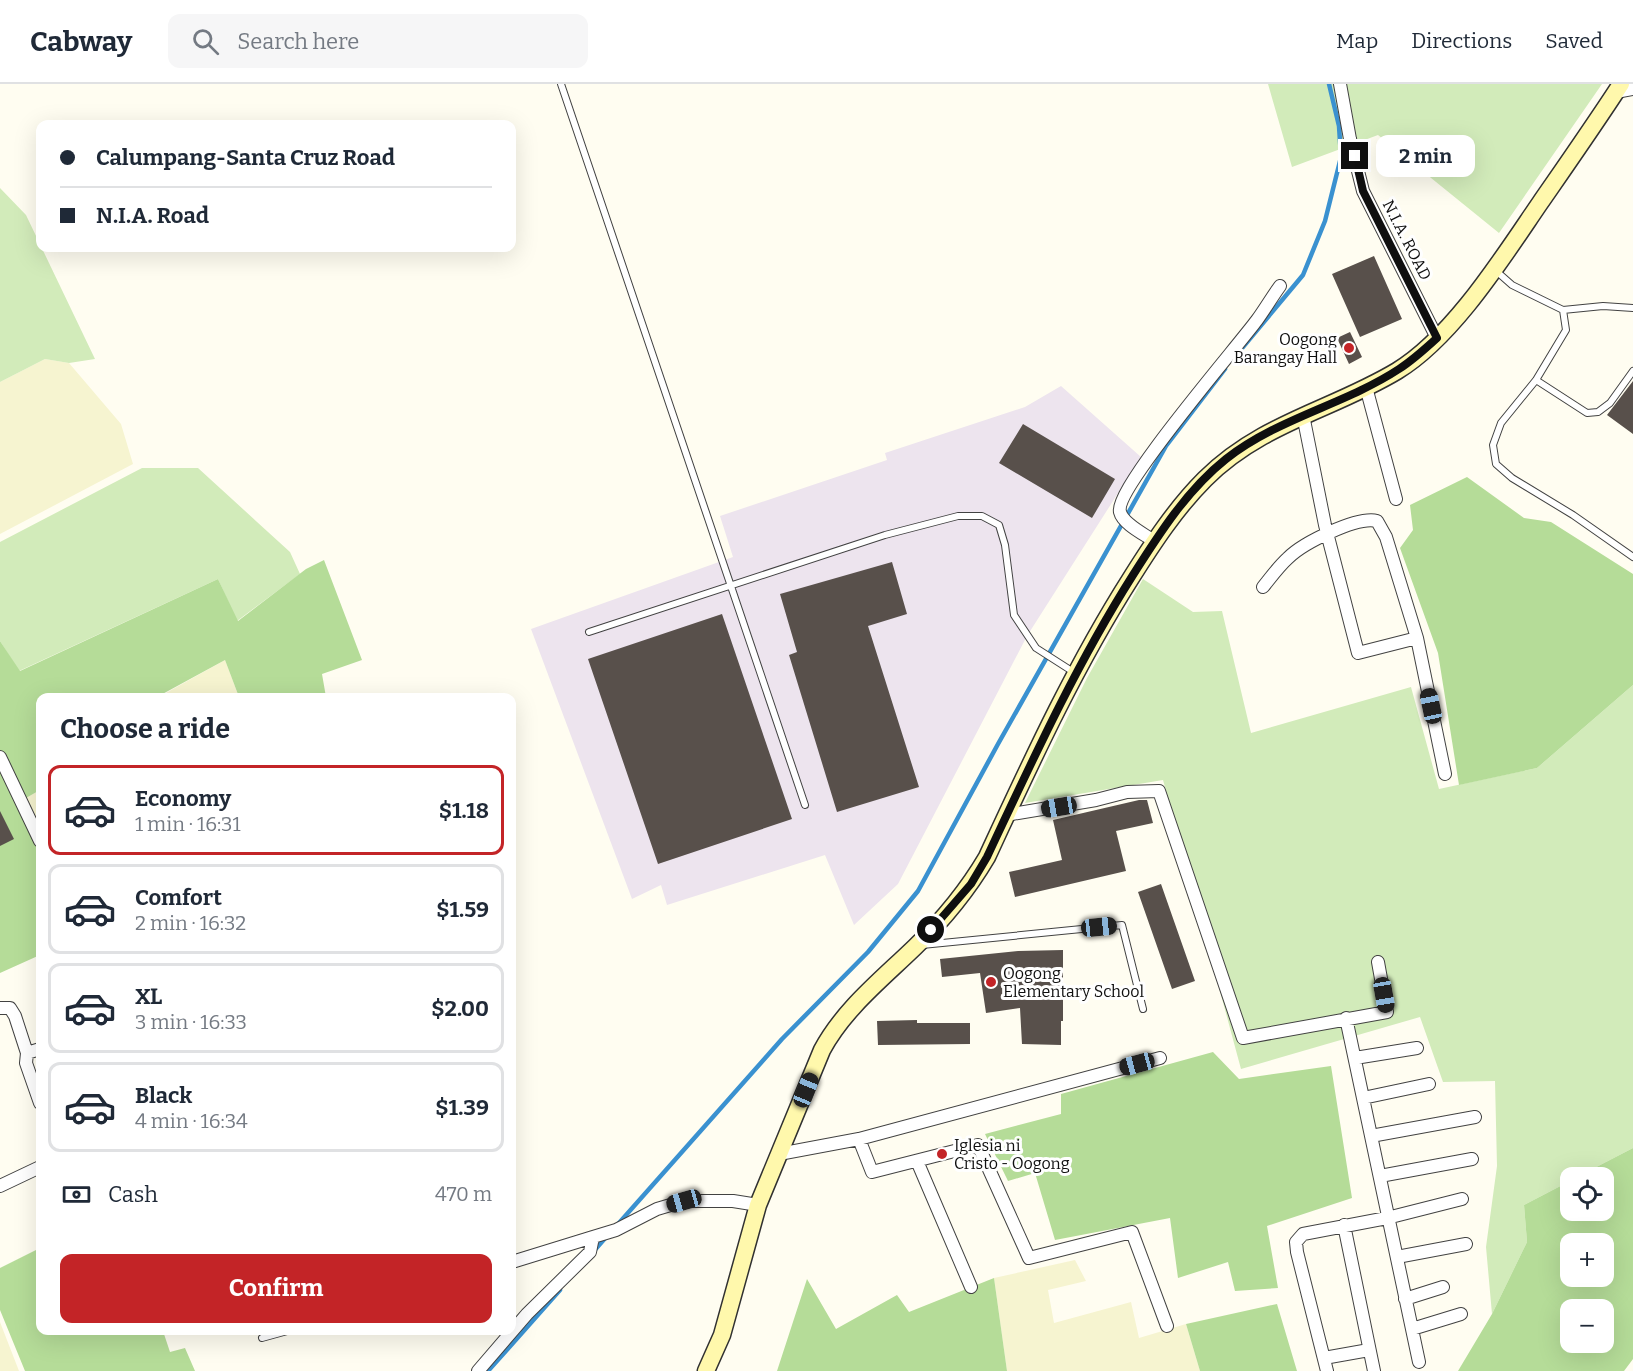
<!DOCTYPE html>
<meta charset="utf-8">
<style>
:root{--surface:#fff;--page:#f6f6f7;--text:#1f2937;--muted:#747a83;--line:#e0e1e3;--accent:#c32427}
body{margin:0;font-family:Bitter,serif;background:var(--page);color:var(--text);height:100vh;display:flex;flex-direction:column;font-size:22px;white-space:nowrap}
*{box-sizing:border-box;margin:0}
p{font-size:20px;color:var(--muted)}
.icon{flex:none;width:33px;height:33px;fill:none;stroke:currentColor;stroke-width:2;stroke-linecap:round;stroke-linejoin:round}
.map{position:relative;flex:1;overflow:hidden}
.panel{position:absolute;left:36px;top:609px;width:480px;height:642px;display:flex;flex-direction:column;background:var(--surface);border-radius:12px;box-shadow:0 6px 24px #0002}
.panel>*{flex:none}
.banner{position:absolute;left:36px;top:36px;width:480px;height:132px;border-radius:12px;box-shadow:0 6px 24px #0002;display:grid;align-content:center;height:132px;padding:0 24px;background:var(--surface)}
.fabs{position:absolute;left:1560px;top:1083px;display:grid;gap:12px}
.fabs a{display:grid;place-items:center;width:54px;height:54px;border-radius:12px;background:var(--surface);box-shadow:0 6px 24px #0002;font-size:30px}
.end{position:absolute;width:27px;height:27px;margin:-14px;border:8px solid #0f0f0f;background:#fff;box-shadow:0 0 0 3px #fff}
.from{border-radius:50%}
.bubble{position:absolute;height:42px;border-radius:12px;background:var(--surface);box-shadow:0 6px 24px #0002;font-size:20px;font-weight:700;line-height:42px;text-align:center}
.car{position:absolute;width:18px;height:36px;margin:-18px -9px;border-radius:8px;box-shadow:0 0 4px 2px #0007;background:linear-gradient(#222 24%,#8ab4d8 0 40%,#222 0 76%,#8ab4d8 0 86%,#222 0)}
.banner b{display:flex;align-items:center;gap:21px;height:57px;font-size:22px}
.banner b+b{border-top:2px solid var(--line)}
.banner i{width:15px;height:15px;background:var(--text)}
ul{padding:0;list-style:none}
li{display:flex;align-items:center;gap:18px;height:90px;margin:0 12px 9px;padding:0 12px;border:3px solid var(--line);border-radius:12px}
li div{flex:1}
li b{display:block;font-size:22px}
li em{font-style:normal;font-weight:700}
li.current{border-color:var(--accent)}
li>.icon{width:54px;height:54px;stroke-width:1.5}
h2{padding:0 24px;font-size:27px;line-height:72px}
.pay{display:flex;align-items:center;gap:15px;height:66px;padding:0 24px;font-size:22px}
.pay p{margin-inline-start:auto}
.action{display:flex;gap:12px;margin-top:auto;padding:12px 24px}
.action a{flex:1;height:69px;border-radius:12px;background:var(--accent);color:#fff;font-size:24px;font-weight:700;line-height:69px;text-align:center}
header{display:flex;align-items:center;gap:36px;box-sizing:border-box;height:84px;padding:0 30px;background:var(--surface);border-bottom:2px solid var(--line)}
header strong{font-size:28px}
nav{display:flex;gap:33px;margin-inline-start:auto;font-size:21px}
.search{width:420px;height:54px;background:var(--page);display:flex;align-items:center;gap:15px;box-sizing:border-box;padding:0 21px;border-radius:12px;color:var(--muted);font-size:22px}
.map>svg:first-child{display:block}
.industrial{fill:#ede4ee}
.farmland{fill:#f6f4d0}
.green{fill:#d2ebba}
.forest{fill:#b5dc98;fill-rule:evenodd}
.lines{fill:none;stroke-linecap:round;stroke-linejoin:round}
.stream{stroke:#3a91d0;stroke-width:4.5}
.building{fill:#58504b}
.service-casing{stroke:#424242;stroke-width:8}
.minor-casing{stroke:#424242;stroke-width:14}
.secondary-casing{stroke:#313131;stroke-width:19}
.service{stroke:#fff;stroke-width:6}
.minor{stroke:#fff;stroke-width:12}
.secondary{stroke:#fff8ac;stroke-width:16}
.route{stroke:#0f0f0f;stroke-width:8}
.poi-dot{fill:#c32427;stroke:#fff;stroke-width:2}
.labels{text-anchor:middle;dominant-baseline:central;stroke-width:6;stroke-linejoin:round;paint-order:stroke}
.street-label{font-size:16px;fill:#0f0f0f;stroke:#fff}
.poi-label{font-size:16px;fill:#0f0f0f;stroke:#fff;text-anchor:start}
</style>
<header>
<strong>Cabway</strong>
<div class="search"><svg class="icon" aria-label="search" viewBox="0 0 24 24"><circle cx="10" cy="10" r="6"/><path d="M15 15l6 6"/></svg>Search here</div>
<nav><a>Map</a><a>Directions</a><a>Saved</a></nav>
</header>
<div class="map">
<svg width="1633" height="1287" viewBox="0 0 1633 1287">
<rect width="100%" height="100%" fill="#fffdf1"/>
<path class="industrial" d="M1061,302L1141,373L1027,552L898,800L854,841L825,771L667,821L661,801L632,815L531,545L733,473L720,432L887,376L885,369L1025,323Z"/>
<path class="farmland" d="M45,275L69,279L121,340L133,380L0,450V298Z
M225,576L239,613L157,614Z
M40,706V753L26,714Z
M1075,1176L1086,1197L1048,1206L1054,1239L1131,1218L1139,1254L1186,1240L1200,1287H1007L994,1194Z
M0,1238L19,1287H0Z"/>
<path class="green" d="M1268,0H1602L1499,149L1378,51L1292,83Z
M0,104L26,131L95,275L69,279L45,275L0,298Z
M142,384H198L290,468L300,490L237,537L218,495L19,587L0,557V458Z
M1143,495L1193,528L1222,527L1251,649L1411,603L1439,705L1537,684L1633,601V1064L1577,1093L1570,1094V1097L1524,1121L1527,1158L1492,1230L1486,1163L1497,1082L1495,997L1443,998L1420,933L1241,985L1163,696L1025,719L1087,594Z"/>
<path class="forest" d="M1467,393L1524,434L1551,438L1633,490V601L1537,684L1459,701L1438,569L1400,464L1413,446L1410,421Z
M324,476L362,576L322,590L326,613H239L225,576L157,613L40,614V706L26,714L40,753V871L0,889V557L20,587L218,495L238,537L306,485Z
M1213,968L1239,995L1331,982L1352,1114L1267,1142L1278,1204L1235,1207L1228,1178L1178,1194L1170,1134L1055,1156L1035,1089L1008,1097L985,1050L1061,1030V1010Z
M1633,1064V1275L1624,1287H1458L1492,1230L1527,1158L1524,1121L1570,1097V1126H1604V1094L1577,1093ZM1570,1160H1604V1192H1570ZM1570,1226H1604V1258H1570Z
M40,1164V1246L163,1247L170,1268L185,1264L195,1287H25L0,1226V1184Z
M994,1194L1007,1287H777L807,1195L836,1245L897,1211L909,1228Z
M1277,1220L1297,1287H1200L1186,1240Z"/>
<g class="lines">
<path class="stream" d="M1238,269L1303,191L1325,137L1341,73L1339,42L1329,0
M619,1139L782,955L868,868L918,807L998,660L1166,362L1225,285
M593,1168L607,1152
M488,1287L560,1206"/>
</g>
<path class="building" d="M1374,172L1402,235L1360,253L1332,190Z
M1350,248L1362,273L1349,280L1337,254Z
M1633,297V350L1607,331Z
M1023,340L1115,395L1092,434L999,379Z
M892,478L907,530L868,542L919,703L837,728L789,571L797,568L780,510Z
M722,530L792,735L658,780L588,575Z
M1139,716H1147L1153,739L1116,747L1126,787L1015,813L1009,788L1062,776L1053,736Z
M0,727L14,755L0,762Z
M1161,800L1195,897L1172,905L1138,808Z
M1063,866V937H1061V961L1022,960L1020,924L986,929L980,889L942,893L940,875L1018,867Z
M917,936V939H970V960L878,961L877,937Z"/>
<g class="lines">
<defs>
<path id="service" d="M561,0L805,721
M1495,186L1512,201L1563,226L1603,222L1633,224
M1563,226L1566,246L1536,296L1501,339L1493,361L1496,380L1512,394L1573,431L1633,473
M1536,296L1587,329L1598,328L1610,319L1633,287
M589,548L885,451L958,432H982L999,441L1005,461L1014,531L1036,564L1075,589
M922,861L1122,841L1143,925
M262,1254L291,1246"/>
<path id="minor" d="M1340,0L1350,55L1363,107L1437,254
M1616,8L1633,5
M1366,303L1396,415
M1303,331L1325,441L1358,569L1417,554
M1154,457C1144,450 1123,440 1120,428C1114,405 1238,262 1257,236C1265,225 1272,213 1280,202
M1263,503C1271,493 1279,482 1288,474C1303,459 1357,432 1377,437L1386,453L1417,554L1445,690
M0,673L40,757
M1006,731L1096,716L1127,708L1159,707L1243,954L1387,928L1378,878
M0,924H10L15,932L27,969
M1346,934L1419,1278
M40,965L27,969L26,979L40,1019
M1355,974L1417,964
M1363,1014L1429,1000
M1371,1052L1475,1033
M859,1055L872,1088L978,1061L1029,1174L1132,1148L1167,1242
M779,1070L859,1055L1160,974
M917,1077L971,1203
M1380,1092L1472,1075
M0,1102L40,1083
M1344,1141L1374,1287
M593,1153L616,1146L657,1125L684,1117H733L758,1121
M1397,1173L1466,1160
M1405,1215L1443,1203
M1412,1245L1461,1230
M1324,1274L1369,1266
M478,1287L527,1230L590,1168L593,1153L512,1178
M1327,1287L1297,1168L1296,1158L1303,1150L1387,1134L1462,1115"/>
<path id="secondary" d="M706,1287L722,1251L758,1121L822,966C844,925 882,895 915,863C943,836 967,807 987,773C1031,678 1075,582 1131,494C1153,459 1176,424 1205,395C1261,339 1332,326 1397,287C1453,253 1503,173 1540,119C1567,80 1595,40 1621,0"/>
</defs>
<use href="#service" class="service-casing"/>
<use href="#minor" class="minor-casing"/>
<use href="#secondary" class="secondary-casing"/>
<use href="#service" class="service"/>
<use href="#minor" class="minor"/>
<use href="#secondary" class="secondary"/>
</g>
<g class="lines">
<path class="route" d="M931,846L971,800L987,773C1032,677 1076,581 1133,491C1159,450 1187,406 1226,375C1278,334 1344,321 1399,285C1413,276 1425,265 1437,254L1363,107L1355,72"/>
</g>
<g class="poi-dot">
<circle cx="1349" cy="264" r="6"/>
<circle cx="991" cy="898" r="6"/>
<circle cx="942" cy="1070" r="6"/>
</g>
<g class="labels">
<g class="street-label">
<text transform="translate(1407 156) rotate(63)">N.I.A. ROAD</text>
</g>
<g class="poi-label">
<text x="1337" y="255" text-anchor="end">Oogong<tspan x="1337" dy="18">Barangay Hall</tspan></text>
<text x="1003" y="889">Oogong<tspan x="1003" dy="18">Elementary School</tspan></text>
<text x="954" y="1061">Iglesia ni<tspan x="954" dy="18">Cristo - Oogong</tspan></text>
</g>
</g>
</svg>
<div class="fabs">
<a><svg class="icon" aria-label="locate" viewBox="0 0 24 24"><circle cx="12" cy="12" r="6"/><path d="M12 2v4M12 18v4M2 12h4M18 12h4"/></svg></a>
<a>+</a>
<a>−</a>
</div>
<i class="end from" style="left:931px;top:846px"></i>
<i class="end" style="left:1355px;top:72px"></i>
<div class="bubble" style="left:1376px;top:51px;width:99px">2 min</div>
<i class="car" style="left:1431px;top:622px;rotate:348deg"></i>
<i class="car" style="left:1059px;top:723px;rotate:261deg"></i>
<i class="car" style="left:1099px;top:843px;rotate:84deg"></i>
<i class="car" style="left:1384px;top:911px;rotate:170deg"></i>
<i class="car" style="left:1137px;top:980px;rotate:255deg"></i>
<i class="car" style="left:806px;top:1006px;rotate:22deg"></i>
<i class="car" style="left:684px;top:1117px;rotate:254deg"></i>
<div class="banner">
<b><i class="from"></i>Calumpang-Santa Cruz Road</b>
<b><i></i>N.I.A. Road</b>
</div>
<section class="panel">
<h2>Choose a ride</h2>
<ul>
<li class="current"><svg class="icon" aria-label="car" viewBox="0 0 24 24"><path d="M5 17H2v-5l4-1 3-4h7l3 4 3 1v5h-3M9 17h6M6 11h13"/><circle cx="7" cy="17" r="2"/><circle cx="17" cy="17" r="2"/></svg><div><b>Economy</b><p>1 min · 16:31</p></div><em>$1.18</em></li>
<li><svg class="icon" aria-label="car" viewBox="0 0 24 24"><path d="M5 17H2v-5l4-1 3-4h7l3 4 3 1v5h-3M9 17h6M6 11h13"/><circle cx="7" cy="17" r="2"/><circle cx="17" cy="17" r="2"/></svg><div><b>Comfort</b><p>2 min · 16:32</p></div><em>$1.59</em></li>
<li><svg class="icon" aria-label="car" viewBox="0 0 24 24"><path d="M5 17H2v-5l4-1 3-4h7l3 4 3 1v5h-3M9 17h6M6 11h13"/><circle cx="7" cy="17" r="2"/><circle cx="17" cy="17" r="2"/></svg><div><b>XL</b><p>3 min · 16:33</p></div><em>$2.00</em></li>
<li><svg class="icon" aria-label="car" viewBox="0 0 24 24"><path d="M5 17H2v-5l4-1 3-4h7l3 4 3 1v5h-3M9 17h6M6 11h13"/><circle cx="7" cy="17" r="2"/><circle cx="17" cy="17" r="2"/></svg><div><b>Black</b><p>4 min · 16:34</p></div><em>$1.39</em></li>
</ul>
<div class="pay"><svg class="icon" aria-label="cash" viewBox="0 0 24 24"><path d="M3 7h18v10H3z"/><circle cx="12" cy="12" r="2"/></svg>Cash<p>470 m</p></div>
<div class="action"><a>Confirm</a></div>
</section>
</div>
